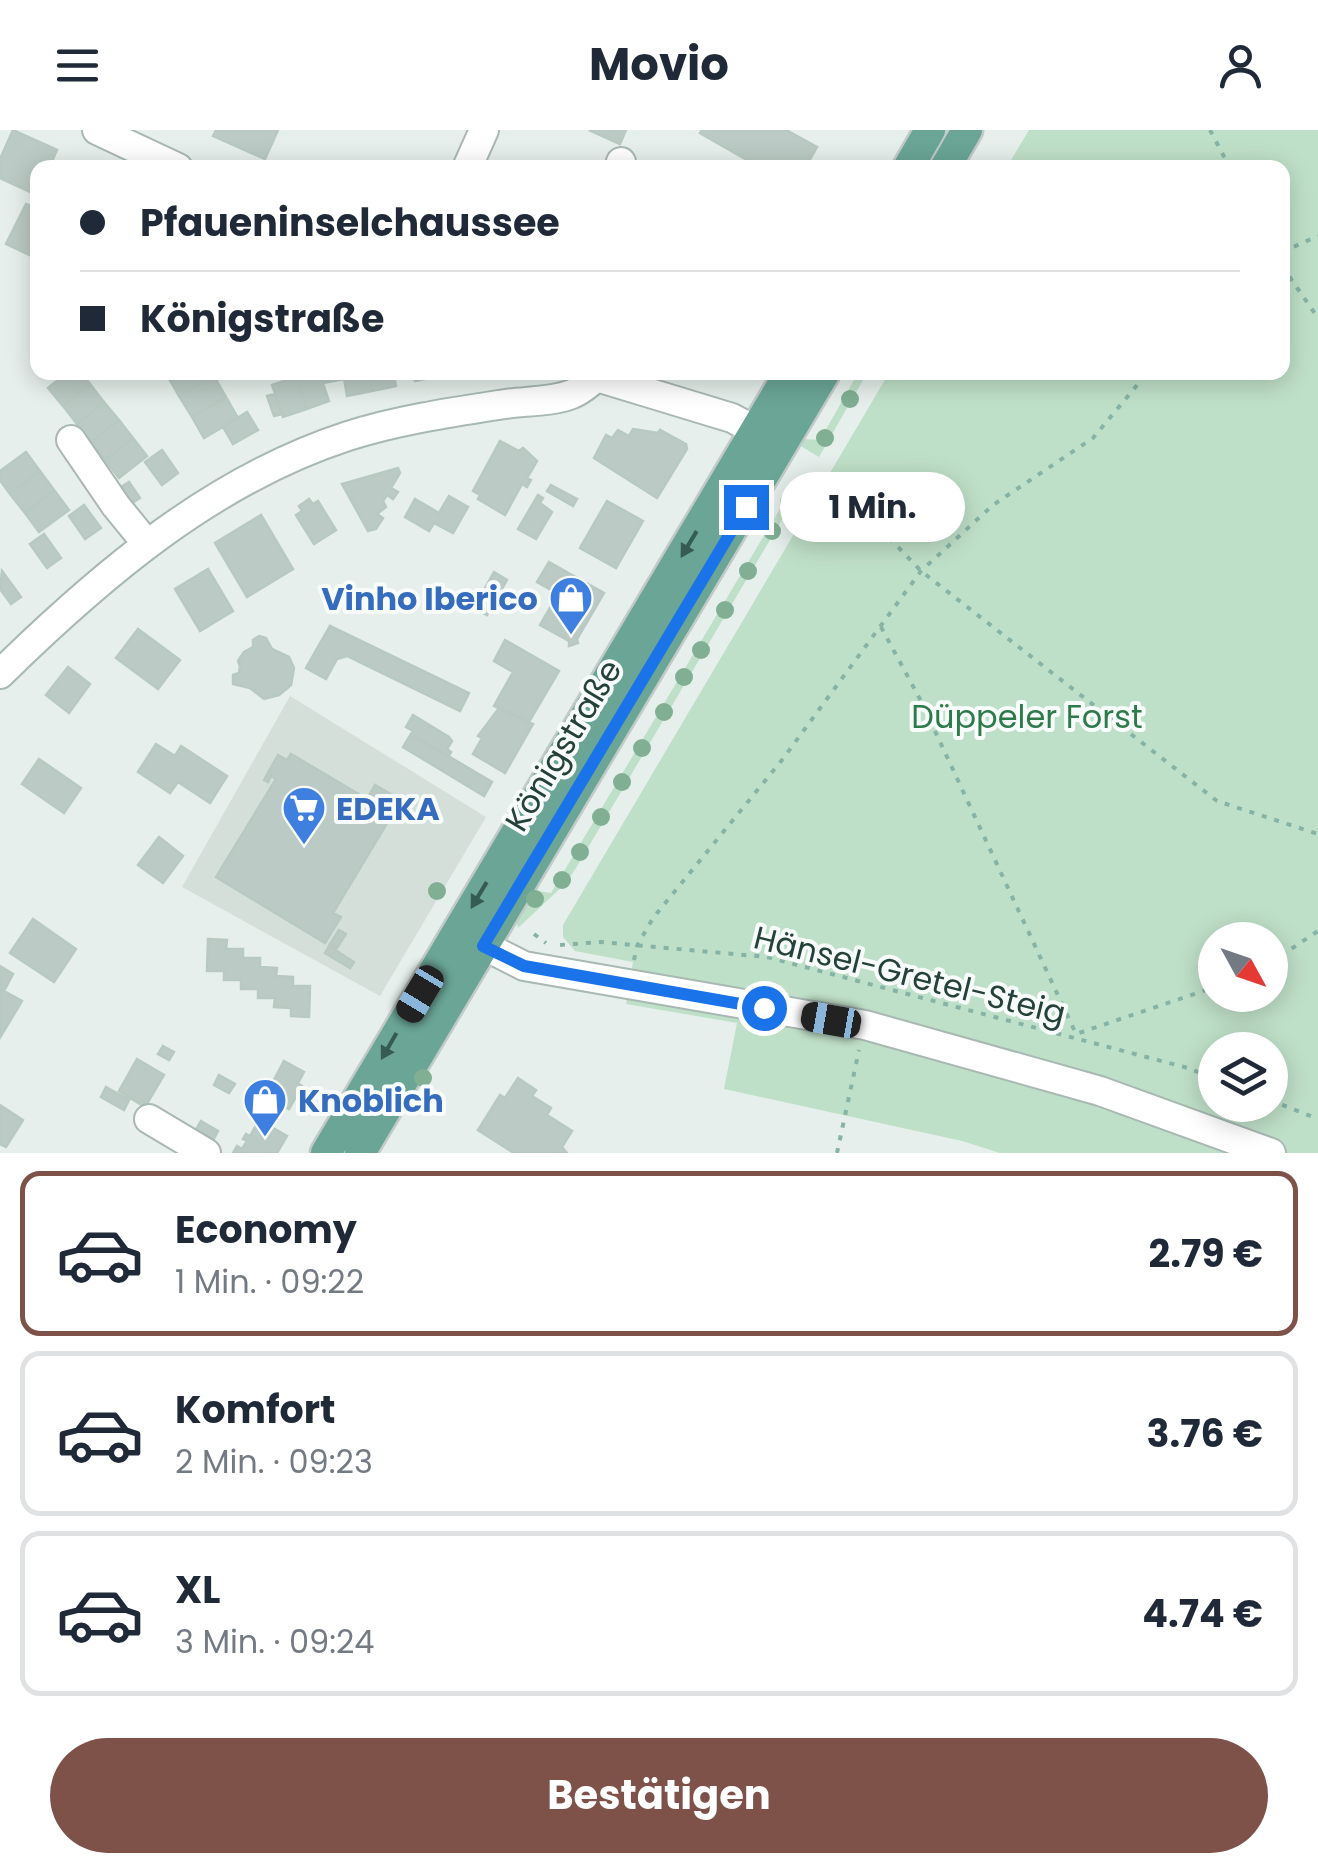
<!DOCTYPE html>
<html lang="de">
<meta charset="utf-8">
<style>
:root{--surface:#fff;--page:#f2f2f3;--text:#1f2937;--muted:#747a83;--line:#e0e1e3;--accent:#7f5249}
body{margin:0;font-family:Poppins,sans-serif;background:var(--page);color:var(--text);height:100vh;display:flex;flex-direction:column;font-size:38px;white-space:nowrap}
*{box-sizing:border-box;margin:0}
p{font-size:32px;color:var(--muted)}
.icon{flex:none;width:55px;height:55px;fill:none;stroke:currentColor;stroke-width:2;stroke-linecap:round;stroke-linejoin:round}
.map{position:relative;height:1023px;overflow:hidden}
.side{display:flex;flex-direction:column;background:var(--surface);flex:1}
.side>*{flex:none}
.hud{position:absolute;left:30px;top:30px;width:1260px;height:220px;border-radius:20px;box-shadow:0 5px 25px #0003;display:grid;align-content:center;height:220px;padding:0 50px;background:var(--surface)}
.needle{width:65px;rotate:130deg}
.tools{position:absolute;left:1198px;top:792px;display:grid;gap:20px}
.tools a{display:grid;place-items:center;width:90px;height:90px;border-radius:50%;background:var(--surface);box-shadow:0 5px 25px #0003;font-size:50px}
.end{position:absolute;width:45px;height:45px;margin:-22px;border:12px solid #1a73e8;background:#fff;box-shadow:0 0 0 5px #fff}
.from{border-radius:50%}
.bubble{position:absolute;height:70px;border-radius:35px;background:var(--surface);box-shadow:0 5px 25px #0003;font-size:32px;font-weight:700;line-height:70px;text-align:center}
.car{position:absolute;width:30px;height:60px;margin:-30px -15px;border-radius:12px;box-shadow:0 0 8px 2px #0007;background:linear-gradient(#222 24%,#8ab4d8 0 40%,#222 0 76%,#8ab4d8 0 86%,#222 0)}
.hud b{display:flex;align-items:center;gap:35px;height:95px;font-size:38px}
.hud b+b{border-top:2px solid var(--line)}
.hud i{width:25px;height:25px;background:var(--text)}
ul{padding:18px 0 0;list-style:none}
li{display:flex;align-items:center;gap:30px;height:165px;margin:0 20px 15px;padding:0 30px;border:5px solid var(--line);border-radius:20px}
li div{flex:1}
li b{display:block;font-size:38px}
li em{font-style:normal;font-weight:700}
li.active{border-color:var(--accent)}
li>.icon{width:90px;height:90px;stroke-width:1.5}
.action{display:flex;gap:20px;margin-top:auto;padding:20px 50px}
.action a{flex:1;height:115px;border-radius:60px;background:var(--accent);color:#fff;font-size:40px;font-weight:700;line-height:115px;text-align:center}
header{display:flex;justify-content:space-between;align-items:center;height:130px;padding:0 50px;background:var(--surface);font-size:45px;font-weight:700}
.map>svg:first-child{display:block}
.built{fill:#d4dfda}
.green{fill:#bfe0c8;fill-rule:evenodd}
.building{fill:#bbcac4;stroke:#b8c9c2;stroke-width:2.5}
.lines{fill:none;stroke-linecap:round;stroke-linejoin:round}
.minor-casing{stroke:#a8b8b2;stroke-width:32}
.major-casing{stroke:#c2cac8;stroke-width:35}
.path{stroke:#86b3a5;stroke-width:4;stroke-dasharray:5 8;stroke-linecap:butt}
.minor{stroke:#fff;stroke-width:28}
.major{stroke:#6aa596;stroke-width:30}
.tree{fill:#80af93}
.oneway{fill:#365b51}
.route{stroke:#1a73e8;stroke-width:12}
.labels{text-anchor:middle;dominant-baseline:central;stroke-width:8;stroke-linejoin:round;paint-order:stroke}
.shop-label{font-size:32px;font-weight:bold;fill:#366cbe;stroke:#f7fbf9;text-anchor:start}
.park-label{font-size:32px;fill:#2d7a4b;stroke:#f7fbf9}
.street-label{font-size:32px;fill:#24423a;stroke:#f7fbf9}
</style>
<header><svg class="icon" aria-label="menu" viewBox="0 0 24 24"><path d="M4 6h16M4 12h16M4 18h16"/></svg>Movio<svg class="icon" aria-label="person" viewBox="0 0 24 24"><circle cx="12" cy="8" r="4"/><path d="M4 21q1-7 8-7t8 7"/></svg></header>
<div class="map">
<svg width="1318" height="1023" viewBox="0 0 1318 1023">
<rect width="100%" height="100%" fill="#e6efeb"/>
<path class="built" d="M290,566L486,687L380,866L182,757Z"/>
<path class="green" d="M1029,0H1318V1023H1000L962,1011L724,959L737,893L626,874L633,832L575,821L563,807V795L889,243L1282,242V38L1007,37ZM1215,810H1270V865H1215ZM1215,920H1270V975H1215Z
M858,243H867L819,327L799,315L803,309L820,310Z
M787,367L793,371L576,738L566,753L518,798L516,788L533,760L551,763Z"/>
<path class="building" d="M13,0L57,20L49,38H38L37,65L0,48V29Z
M216,0H278L265,29L213,6Z
M589,0H626L620,14Z
M702,0H786L817,17L805,38H761L700,3Z
M26,74L38,79V129L6,114Z
M68,242H81L90,254L63,276L48,258Z
M172,242H212L214,246L179,266L167,245Z
M309,242H319L329,271L307,279L296,247Z
M319,242H343L344,249L323,253Z
M343,242H368L372,261L347,266Z
M368,242H393L396,256L372,261Z
M413,242H438L439,246L415,251Z
M214,246L226,267L192,287L179,266Z
M296,247L307,279L283,287L272,255Z
M90,254L104,272L77,294L63,276Z
M275,264L282,284L274,286L267,266Z
M226,267L238,288L204,308L192,287Z
M104,272L119,290L91,312L77,294Z
M247,282L258,300L233,314L223,297Z
M119,290L133,308L105,330L91,312Z
M633,299L658,303L660,300L686,314L687,319L657,368L594,328L606,305L612,308L618,300L629,306Z
M133,308L147,326L119,348L105,330Z
M500,311L519,321L523,318L537,331L527,348L531,350L527,357L522,354L505,385L478,369L480,365L473,361Z
M162,320L178,343L162,355L145,332Z
M26,322L40,341L10,364L0,350V341Z
M398,338L400,343L391,358L398,362L393,369L387,365L383,371L386,377L377,384L383,388L376,399L368,401L342,354Z
M40,341L54,360L25,383L10,364Z
M129,352L140,368L124,378L113,362Z
M551,355L577,369L573,376L547,361Z
M54,360L69,380L39,402L25,383Z
M538,365L543,368L540,373L552,382L536,409L518,399Z
M449,366L468,377L453,403L434,393L429,401L405,387L415,369L439,383Z
M309,369L313,374L318,371L336,400L314,414L296,385L302,381L299,376Z
M607,371L643,391L616,438L580,418Z
M84,375L101,398L85,409L69,386Z
M261,385L293,439L247,467L215,413Z
M44,404L61,428L47,438L30,414Z
M549,432L604,463L577,509L578,513L569,516V511L540,495L558,464L537,452Z
M208,439L233,481L200,501L175,459Z
M2,441L21,467L11,474L0,459Z
M494,442L507,450L487,485L474,478Z
M330,496L469,563L460,581L347,526L337,529L326,549L306,538Z
M138,499L180,530L158,559L116,528Z
M259,506L266,508L272,519L289,527L294,538L291,555L279,565L264,569L250,558L233,554V545L239,543L240,536L238,531L244,522L253,517V510Z
M505,510L559,541L529,592L494,576L513,542L494,531Z
M68,537L90,554L69,583L46,565Z
M499,578L533,594L505,643L473,624L482,608L478,606Z
M413,585L449,607L452,611L447,619L451,622L448,627L411,604L413,601L406,597Z
M411,604L492,652L484,666L403,617Z
M156,614L175,626L181,616L227,646L210,673L178,652L170,663L138,642Z
M291,624L367,669L375,655L401,670L333,783L341,787L325,813L216,747L276,649L271,646L268,652L264,650L278,625L287,630Z
M39,629L81,658L64,683L22,654Z
M159,707L183,726L163,753L138,735Z
M33,789L76,819L54,852L10,823Z
M339,800L346,804L337,818L330,814Z
M208,809L227,810L226,819H243V828H260V837L277,838L276,846L293,847V856H310L309,887L291,886V878L274,877L275,868H258V859H241V850H224V841H207Z
M329,816L354,832L350,838L325,823Z
M0,836L13,844L4,861L22,871L1,906Z
M163,916L174,922L169,930L158,924Z
M137,929L164,945L145,977L119,961Z
M284,931L304,942L298,953L302,956L289,979L265,967Z
M219,945L235,954L229,963L214,955Z
M518,948L536,960L532,966L551,978L547,985L572,1001L562,1017L567,1023H514L478,1000L500,965L505,968Z
M106,957L129,970L124,980L101,967Z
M0,975L23,990L6,1017L0,1014Z
M259,990L287,1006L277,1023H233L237,1016L242,1019L247,1011L243,1009L246,1004L250,1006Z
M201,991L218,1001L209,1018L191,1008Z"/>
<g class="lines">
<defs>
<path id="minor" d="M97,0L178,38
M467,38L484,0
M619,38L621,32
M593,242L597,247L732,288L773,310
M71,310L116,376L147,414
M0,544C100,446 212,350 348,306C398,290 453,282 505,274C525,271 553,272 572,264C581,261 590,252 597,247
M463,805L524,836L865,895L1100,961L1271,1023
M149,989L206,1023"/>
<path id="major" d="M908,38L930,0
M945,38L967,0
M326,1023L790,242
M360,1023L825,242"/>
</defs>
<use href="#minor" class="minor-casing"/>
<use href="#major" class="major-casing"/>
<path class="path" d="M1210,0L1230,38
M1282,122L1318,106
M1282,136L1318,188
M824,345L835,351L921,441L1217,671L1318,704
M881,497L921,571L1076,904L1215,857
M534,804L546,813
M560,815L600,812L767,827L1188,938L1215,949
M634,830L637,816L653,788L782,630L921,441L993,375L1093,308L1148,242
M1270,833L1318,801
M1270,970L1318,989
M837,1023L859,920"/>
<use href="#minor" class="minor"/>
<use href="#major" class="major"/>
</g>
<g class="tree">
<circle cx="850" cy="269" r="9"/>
<circle cx="825" cy="308" r="9"/>
<circle cx="789" cy="372" r="9"/>
<circle cx="772" cy="401" r="9"/>
<circle cx="748" cy="441" r="9"/>
<circle cx="725" cy="480" r="9"/>
<circle cx="701" cy="520" r="9"/>
<circle cx="684" cy="547" r="9"/>
<circle cx="664" cy="582" r="9"/>
<circle cx="642" cy="618" r="9"/>
<circle cx="622" cy="652" r="9"/>
<circle cx="601" cy="687" r="9"/>
<circle cx="580" cy="722" r="9"/>
<circle cx="562" cy="750" r="9"/>
<circle cx="437" cy="761" r="9"/>
<circle cx="535" cy="769" r="9"/>
<circle cx="423" cy="948" r="9"/>
<circle cx="408" cy="973" r="9"/>
</g>
<defs><path id="oneway-solid" d="M-6-.8H1V-3.2L6.5 0L1 3.2V.8H-6Z" transform="scale(2.5)"/></defs>
<g class="oneway">
<use href="#oneway-solid" transform="translate(689 414) rotate(121)"/>
<use href="#oneway-solid" transform="translate(479 765) rotate(121)"/>
<use href="#oneway-solid" transform="translate(389 916) rotate(120)"/>
</g>
<g class="lines">
<path class="route" d="M746,377L483,816L524,836L764,878"/>
</g>
<defs>
<symbol id="shop-pin" viewBox="-11 -11 22 30"><path d="M0 17L-7.5 6A9.5 9.5 0 1 1 7.5 6Z" fill="#3f7fe0" stroke="#f7fbf9"/><path d="M-5-2.5h2.3a2.7 3.5 0 0 1 5.4 0H5L5.5 6h-11ZM-1.5-2.5h3a1.5 2.3 0 0 0-3 0Z" fill="#fff"/></symbol>
<symbol id="supermarket-pin" viewBox="-11 -11 22 30"><path d="M0 17L-7.5 6A9.5 9.5 0 1 1 7.5 6Z" fill="#3f7fe0" stroke="#f7fbf9"/><path d="M-6-5.5h2.5l.6 2H6L4.5 2H-2.5L-4.4-4H-6ZM-1.5 3.2a1.3 1.3 0 1 0 .1 0ZM3 3.2a1.3 1.3 0 1 0 .1 0Z" fill="#fff"/></symbol>
</defs>
<g fill-rule="evenodd">
<use href="#shop-pin" x="546" y="443" width="50" height="68"/>
<use href="#supermarket-pin" x="279" y="653" width="50" height="68"/>
<use href="#shop-pin" x="240" y="945" width="50" height="68"/>
</g>
<g class="labels">
<g class="shop-label">
<text x="538" y="468" text-anchor="end">Vinho Iberico</text>
<text x="336" y="678">EDEKA</text>
<text x="298" y="970">Knoblich</text>
</g>
<g class="park-label">
<text x="1027" y="586">Düppeler Forst</text>
</g>
<g class="street-label">
<text transform="translate(563 615) rotate(-59)">Königstraße</text>
<text transform="translate(910 845) rotate(14)">Hänsel-Gretel-Steig</text>
</g>
</g>
</svg>
<div class="tools">
<a><svg class="needle" viewBox="-14 -14 28 28"><path d="M0-13l5 13h-10z" fill="#e53935"/><path d="M0 13l5-13h-10z" fill="#747a83"/></svg></a>
<a><svg class="icon" aria-label="layers" viewBox="0 0 24 24"><path d="M12 4l9 5-9 5-9-5zM3 14l9 5 9-5"/></svg></a>
</div>
<i class="end from" style="left:764px;top:878px"></i>
<i class="end" style="left:746px;top:377px"></i>
<div class="bubble" style="left:780px;top:342px;width:185px">1 Min.</div>
<i class="car" style="left:420px;top:864px;rotate:211deg"></i>
<i class="car" style="left:831px;top:890px;rotate:280deg"></i>
<div class="hud">
<b><i class="from"></i>Pfaueninselchaussee</b>
<b><i></i>Königstraße</b>
</div>
</div>
<section class="side">
<ul>
<li class="active"><svg class="icon" aria-label="car" viewBox="0 0 24 24"><path d="M5 17H2v-5l4-1 3-4h7l3 4 3 1v5h-3M9 17h6M6 11h13"/><circle cx="7" cy="17" r="2"/><circle cx="17" cy="17" r="2"/></svg><div><b>Economy</b><p>1 Min. · 09:22</p></div><em>2.79 €</em></li>
<li><svg class="icon" aria-label="car" viewBox="0 0 24 24"><path d="M5 17H2v-5l4-1 3-4h7l3 4 3 1v5h-3M9 17h6M6 11h13"/><circle cx="7" cy="17" r="2"/><circle cx="17" cy="17" r="2"/></svg><div><b>Komfort</b><p>2 Min. · 09:23</p></div><em>3.76 €</em></li>
<li><svg class="icon" aria-label="car" viewBox="0 0 24 24"><path d="M5 17H2v-5l4-1 3-4h7l3 4 3 1v5h-3M9 17h6M6 11h13"/><circle cx="7" cy="17" r="2"/><circle cx="17" cy="17" r="2"/></svg><div><b>XL</b><p>3 Min. · 09:24</p></div><em>4.74 €</em></li>
</ul>
<div class="action"><a>Bestätigen</a></div>
</section>
